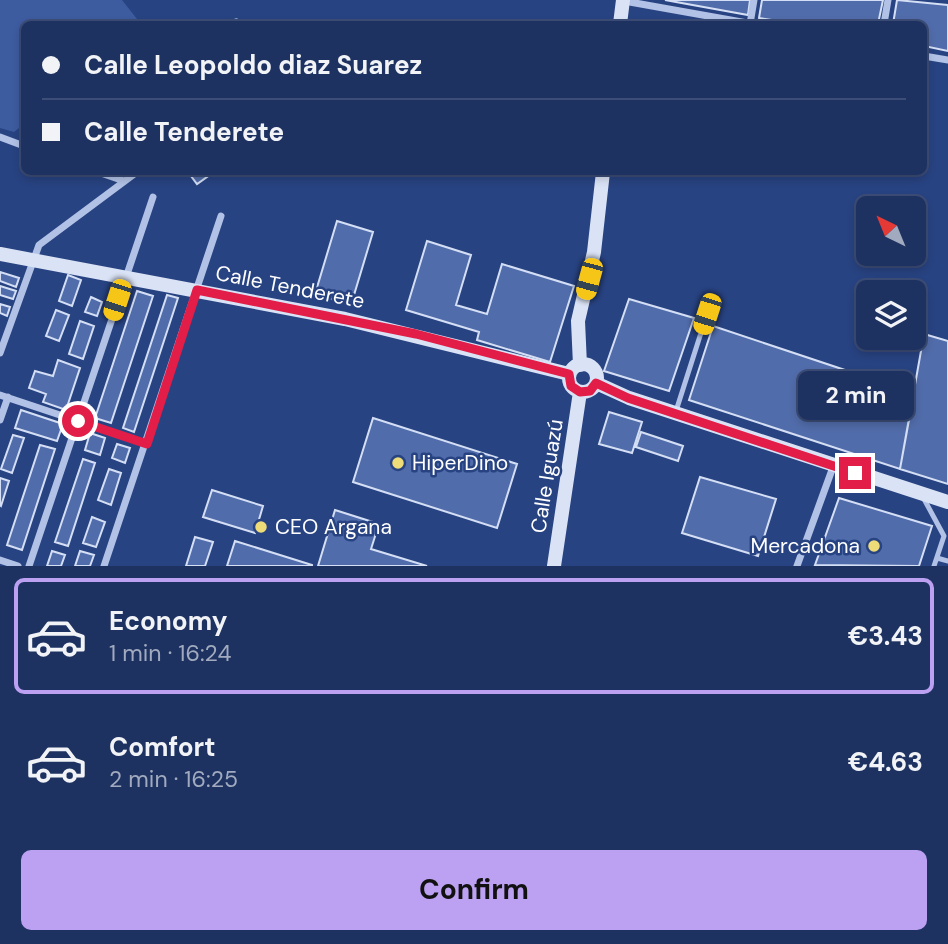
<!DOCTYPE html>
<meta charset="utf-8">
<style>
:root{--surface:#1e3262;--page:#2b3e6b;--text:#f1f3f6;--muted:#a1aabe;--line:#3c4d77;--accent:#bca0f2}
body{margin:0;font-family:"DM Sans",sans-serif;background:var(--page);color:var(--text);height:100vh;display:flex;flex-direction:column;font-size:26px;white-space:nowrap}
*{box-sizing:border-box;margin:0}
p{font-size:23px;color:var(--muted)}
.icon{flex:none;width:38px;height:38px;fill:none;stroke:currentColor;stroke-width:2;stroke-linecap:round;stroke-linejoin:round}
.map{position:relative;height:566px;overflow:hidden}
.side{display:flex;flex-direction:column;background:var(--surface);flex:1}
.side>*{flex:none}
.top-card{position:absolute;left:21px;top:21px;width:906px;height:154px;border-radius:10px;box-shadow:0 4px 10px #0003,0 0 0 2px var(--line);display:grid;align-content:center;height:154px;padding:0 21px;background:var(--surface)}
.needle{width:46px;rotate:317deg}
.tools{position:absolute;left:856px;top:196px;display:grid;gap:14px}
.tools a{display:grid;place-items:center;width:70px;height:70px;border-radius:10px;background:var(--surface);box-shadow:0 4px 10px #0003,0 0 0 2px var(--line);font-size:35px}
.end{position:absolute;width:32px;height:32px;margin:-16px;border:9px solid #e11d48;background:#fff;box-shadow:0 0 0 4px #fff}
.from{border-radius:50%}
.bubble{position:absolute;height:49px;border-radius:10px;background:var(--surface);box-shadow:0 4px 10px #0003,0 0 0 2px var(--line);font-size:23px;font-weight:700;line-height:49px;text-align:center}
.car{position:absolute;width:21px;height:42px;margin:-21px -10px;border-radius:9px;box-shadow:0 0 5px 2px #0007;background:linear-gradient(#f5c518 24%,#345 0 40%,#f5c518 0 76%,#345 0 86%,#f5c518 0)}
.top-card b{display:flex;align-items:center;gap:24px;height:66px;font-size:26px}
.top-card b+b{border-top:2px solid var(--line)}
.top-card i{width:18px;height:18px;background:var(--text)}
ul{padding:12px 0 0;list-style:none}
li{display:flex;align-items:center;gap:21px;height:116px;margin:0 14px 10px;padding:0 7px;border:4px solid transparent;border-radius:10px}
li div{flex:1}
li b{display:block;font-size:26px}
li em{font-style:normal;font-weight:700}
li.current{border-color:var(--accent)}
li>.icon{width:63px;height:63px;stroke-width:1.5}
.primary-button{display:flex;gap:14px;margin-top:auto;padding:14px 21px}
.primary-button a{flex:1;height:80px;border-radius:10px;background:var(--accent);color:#111;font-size:28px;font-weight:700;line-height:80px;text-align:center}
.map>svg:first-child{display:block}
.green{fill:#3d5b9f}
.building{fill:#516caa;stroke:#d4dff5;stroke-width:2}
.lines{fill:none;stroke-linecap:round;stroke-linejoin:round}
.lane{stroke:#b1c2e6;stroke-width:5}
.street{stroke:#b1c2e6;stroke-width:7}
.secondary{stroke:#dae3f6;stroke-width:14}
.route{stroke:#e11d48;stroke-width:9}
.poi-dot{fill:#eedc78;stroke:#284382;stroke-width:2.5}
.labels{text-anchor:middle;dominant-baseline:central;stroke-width:5;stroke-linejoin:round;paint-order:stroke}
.street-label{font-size:21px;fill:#fff;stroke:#284382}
.poi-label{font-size:21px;fill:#fff;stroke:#284382;text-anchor:start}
</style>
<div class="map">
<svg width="948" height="566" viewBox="0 0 948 566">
<rect width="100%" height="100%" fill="#284382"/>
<path class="green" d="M0,0H122L141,24H24V124L14,132L0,128Z"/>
<path class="building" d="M665,0H750L748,15Z
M762,0H883L878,24H798L759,18Z
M897,0L948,5V51L924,46V24H893Z
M188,172H214L197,184Z
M337,221L373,232L351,305L315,294Z
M427,241L471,255L456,305L487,314L502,264L574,286L550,362L477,340L479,332L406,310Z
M0,272L19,278L16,287L0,281Z
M68,275L81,280L72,306L59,301Z
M0,286L16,291L13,299L0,295Z
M137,291L153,296L111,423L95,418Z
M167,295L178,298L134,432L123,428Z
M91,297L102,302L97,316L85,312Z
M629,299L694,318L669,391L604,371Z
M0,304L10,307L7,316L0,313Z
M56,310L69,315L59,341L46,336Z
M80,321L94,326L83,359L69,354Z
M713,326L914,393L900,469L689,400Z
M924,334L948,341V484L900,469Z
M58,360L80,368L66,410L43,402L46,394L29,388L35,371L53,376Z
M21,410L63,424L57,441L15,428Z
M609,412L642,422L632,453L599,444Z
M373,418L517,464L497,528L353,482Z
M641,432L683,446L678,461L636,447Z
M90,433L105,438L100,455L85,450Z
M13,435L24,438L12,473L1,469Z
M117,444L130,448L125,463L112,458Z
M40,445L55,449L22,550L7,545Z
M83,459L95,463L68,546L55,542Z
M109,469L121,473L111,505L98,500Z
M700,477L776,499L758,556L682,533Z
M0,478L9,481L1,506L0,505Z
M212,490L263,506L255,533L203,517Z
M839,498L932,526L919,566L815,565Z
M335,510L379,524L371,549L427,566H318Z
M92,517L105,522L96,547L83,543Z
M195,537L213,542L205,566H186Z
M235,541L312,565V566H227Z
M52,551L65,555L61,566H47Z
M80,551L94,555L90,566H75Z"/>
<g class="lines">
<path class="lane" d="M676,411L707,314
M924,499L944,536L934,566
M937,558L948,561"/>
<path class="street" d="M624,1L753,24
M236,22L237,24
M750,24L754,0
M884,24L888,0
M924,56L948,60
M0,137L24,146
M98,172L124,181
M0,353L39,245L137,172
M0,395L147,444
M0,420L8,397
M0,560L18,566
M29,566L153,197
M104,566L221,216
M797,566L833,467"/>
<path class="secondary" d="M620,24L623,0
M0,254L345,319L569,374
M569 378a14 14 0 1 1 28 0a14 14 0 1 1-28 0Z
M580,365L578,321L594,252L603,172
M596,383L629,398L948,502
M554,566L580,392"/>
</g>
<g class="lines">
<path class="route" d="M78,421L147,444L197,290L416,334L569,374L571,386L580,392L590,391L596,383L628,398L855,473"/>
</g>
<g class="poi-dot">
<circle cx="398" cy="463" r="7"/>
<circle cx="261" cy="527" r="7"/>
<circle cx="874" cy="546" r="7"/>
</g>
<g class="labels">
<g class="street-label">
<text transform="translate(290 287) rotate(11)">Calle Tenderete</text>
<text transform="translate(547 476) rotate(-81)">Calle Iguazú</text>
</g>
<g class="poi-label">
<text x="412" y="463">HiperDino</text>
<text x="275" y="527">CEO Argana</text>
<text x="860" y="546" text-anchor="end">Mercadona</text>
</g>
</g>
</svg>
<div class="tools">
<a><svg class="needle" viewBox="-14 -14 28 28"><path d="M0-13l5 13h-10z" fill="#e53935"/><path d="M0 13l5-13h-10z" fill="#a1aabe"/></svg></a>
<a><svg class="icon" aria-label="layers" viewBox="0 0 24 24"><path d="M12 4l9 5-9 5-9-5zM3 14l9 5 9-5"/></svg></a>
</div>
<i class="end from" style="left:78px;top:421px"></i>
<i class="end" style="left:855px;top:473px"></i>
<div class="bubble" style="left:798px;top:371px;width:116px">2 min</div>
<i class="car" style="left:589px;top:279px;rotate:195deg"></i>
<i class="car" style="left:117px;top:300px;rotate:198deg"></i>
<i class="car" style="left:707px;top:314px;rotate:198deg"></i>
<div class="top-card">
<b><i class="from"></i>Calle Leopoldo diaz Suarez</b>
<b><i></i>Calle Tenderete</b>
</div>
</div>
<section class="side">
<ul>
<li class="current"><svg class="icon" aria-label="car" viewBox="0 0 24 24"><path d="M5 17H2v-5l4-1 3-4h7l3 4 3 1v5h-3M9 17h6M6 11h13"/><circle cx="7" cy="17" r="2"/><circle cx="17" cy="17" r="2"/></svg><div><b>Economy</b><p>1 min · 16:24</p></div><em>€3.43</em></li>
<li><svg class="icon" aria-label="car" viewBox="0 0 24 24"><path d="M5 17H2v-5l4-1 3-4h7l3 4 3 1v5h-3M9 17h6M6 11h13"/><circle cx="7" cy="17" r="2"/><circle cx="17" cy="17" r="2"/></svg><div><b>Comfort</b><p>2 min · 16:25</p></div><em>€4.63</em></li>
</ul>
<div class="primary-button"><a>Confirm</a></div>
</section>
